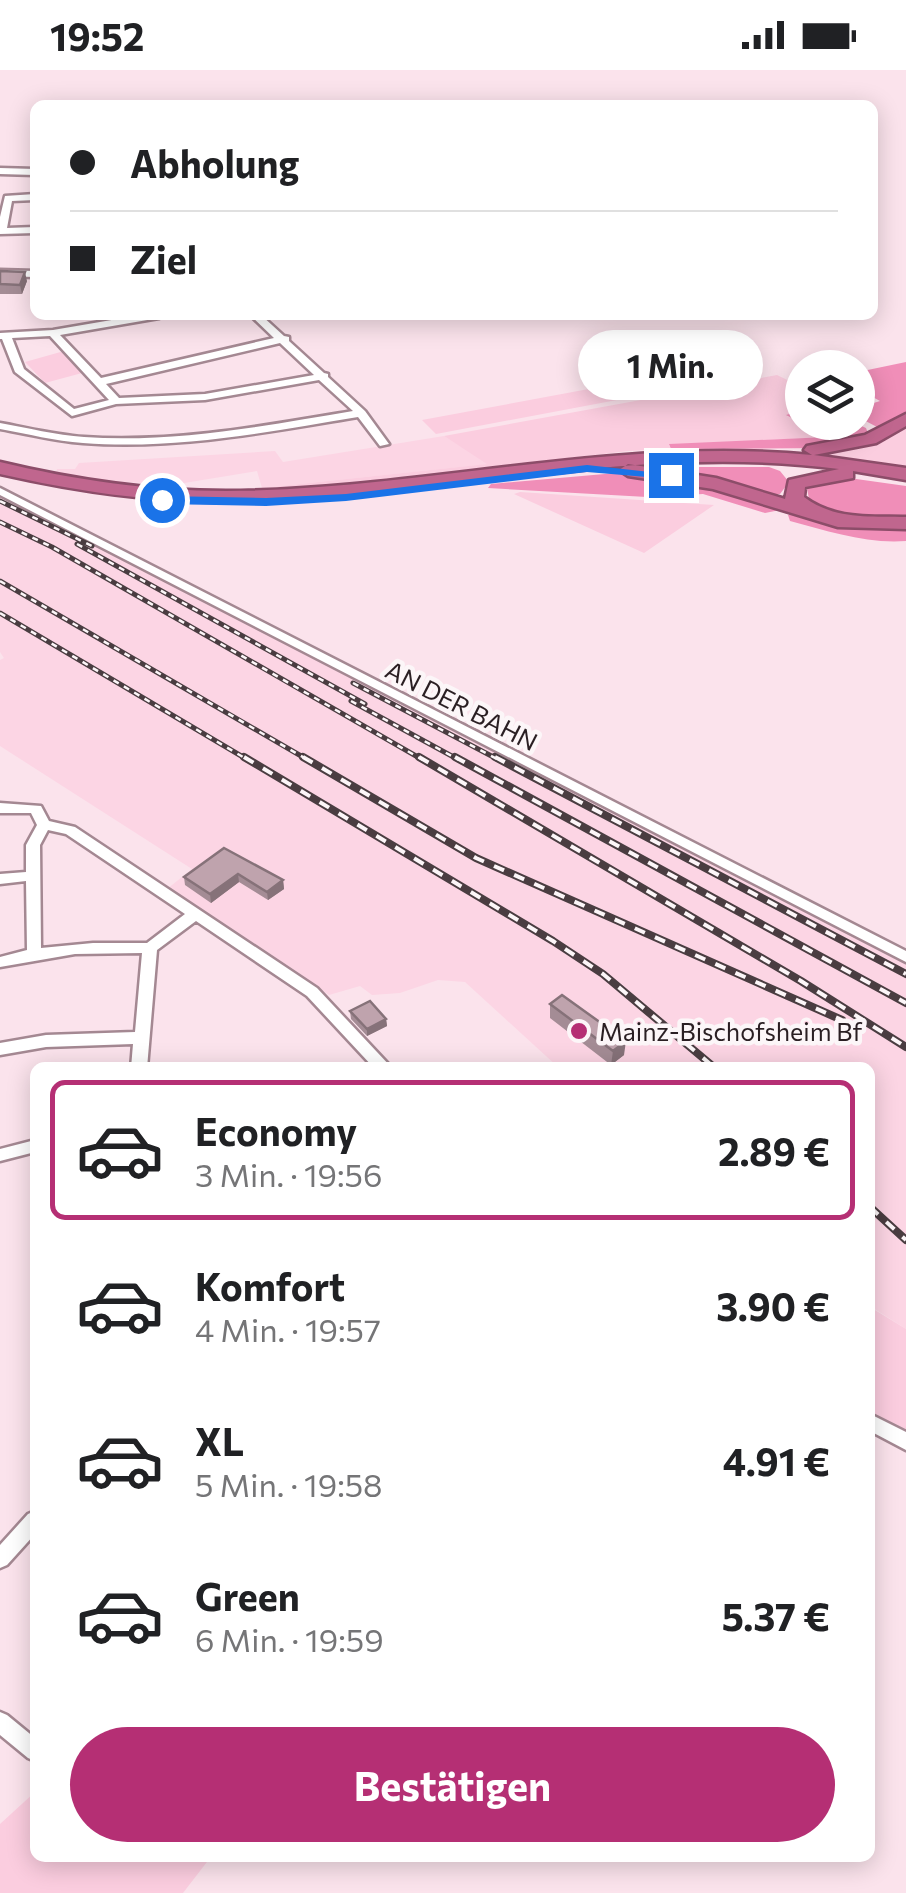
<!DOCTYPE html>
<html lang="de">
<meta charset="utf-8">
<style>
:root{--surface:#fff;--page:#f6f6f6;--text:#202124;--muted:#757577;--line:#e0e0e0;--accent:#b52f74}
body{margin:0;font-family:Commissioner,sans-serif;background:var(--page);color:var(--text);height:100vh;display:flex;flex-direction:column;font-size:38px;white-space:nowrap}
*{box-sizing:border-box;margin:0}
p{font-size:32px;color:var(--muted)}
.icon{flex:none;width:55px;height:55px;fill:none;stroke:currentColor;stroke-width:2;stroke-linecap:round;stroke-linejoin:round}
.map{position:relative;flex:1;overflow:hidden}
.panel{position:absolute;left:30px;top:992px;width:845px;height:800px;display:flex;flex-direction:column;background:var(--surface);border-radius:15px;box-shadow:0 5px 25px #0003}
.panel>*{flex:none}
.banner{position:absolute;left:30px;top:30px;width:848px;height:220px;border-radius:15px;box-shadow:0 5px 25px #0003;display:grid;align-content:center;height:220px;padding:0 40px;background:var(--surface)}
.fabs{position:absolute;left:785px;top:280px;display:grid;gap:20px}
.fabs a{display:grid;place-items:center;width:90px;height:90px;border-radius:50%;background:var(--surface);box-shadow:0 5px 25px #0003;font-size:50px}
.end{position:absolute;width:45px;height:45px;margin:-22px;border:12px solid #1a73e8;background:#fff;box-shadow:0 0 0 5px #fff}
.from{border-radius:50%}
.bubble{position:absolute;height:70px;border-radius:35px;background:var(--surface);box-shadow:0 5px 25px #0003;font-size:32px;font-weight:700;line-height:70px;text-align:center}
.banner b{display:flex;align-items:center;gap:35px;height:95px;font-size:38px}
.banner b+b{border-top:2px solid var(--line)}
.banner i{width:25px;height:25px;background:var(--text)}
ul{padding:18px 0 0;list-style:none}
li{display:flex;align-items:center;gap:30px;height:140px;margin:0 20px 15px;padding:0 20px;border:5px solid transparent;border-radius:15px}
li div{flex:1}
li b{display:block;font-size:38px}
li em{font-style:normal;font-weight:700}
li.current{border-color:var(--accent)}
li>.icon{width:90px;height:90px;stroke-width:1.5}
.primary-button{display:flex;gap:20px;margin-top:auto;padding:20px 40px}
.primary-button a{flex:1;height:115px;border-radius:60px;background:var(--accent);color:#fff;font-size:40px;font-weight:700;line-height:115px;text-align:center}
.status{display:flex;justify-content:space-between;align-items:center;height:70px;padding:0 50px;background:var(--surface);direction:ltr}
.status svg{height:28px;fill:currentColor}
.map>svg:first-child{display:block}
.built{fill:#fcd5e4}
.green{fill:#fbcddf}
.forest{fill:#f08eb8}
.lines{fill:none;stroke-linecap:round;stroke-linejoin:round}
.minor-casing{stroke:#a48892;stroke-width:5}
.highway-casing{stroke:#8c4d69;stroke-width:5}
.minor{fill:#fff;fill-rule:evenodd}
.highway{fill:#c0668e;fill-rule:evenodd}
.rail-far1-casing{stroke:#4a3d41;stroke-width:5}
.rail-casing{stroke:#4a3d41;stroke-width:8}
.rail-far1{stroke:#fcf6f8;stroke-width:2.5;stroke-dasharray:6;stroke-linecap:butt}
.rail{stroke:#fcf6f8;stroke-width:4;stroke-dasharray:11;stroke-linecap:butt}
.wall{fill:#a48c95}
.shaded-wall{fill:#867279}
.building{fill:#bfa3ad;stroke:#867279;stroke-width:2.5}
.route{fill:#1a73e8}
.poi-dot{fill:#b52f74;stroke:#fcf6f8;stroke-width:4}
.labels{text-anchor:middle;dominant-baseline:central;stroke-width:9;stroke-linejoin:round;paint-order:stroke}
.street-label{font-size:25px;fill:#2a1f23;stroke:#fcf6f8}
.poi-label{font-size:25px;fill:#2a1f23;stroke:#fcf6f8;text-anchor:start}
</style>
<div class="status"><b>19:52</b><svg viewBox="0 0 49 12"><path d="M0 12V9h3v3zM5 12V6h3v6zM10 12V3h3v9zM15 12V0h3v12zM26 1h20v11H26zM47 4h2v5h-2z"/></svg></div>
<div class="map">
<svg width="906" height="1823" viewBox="0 0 906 1823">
<rect width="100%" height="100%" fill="#fbe3ec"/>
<path class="built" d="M444,366L489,394L262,418L257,401L178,414L90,411L56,404L57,399H75L79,393L275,381L283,392Z
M0,424L906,892V1259L870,1236V998L558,997L465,912L438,910L400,923L372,925L360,916L329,925L167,819L192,799L0,676V590L4,588L0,582Z"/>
<path class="green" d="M64,281L82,303L45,313L25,292Z
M675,303L686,317L436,364L422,350Z
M777,305L802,317V340L787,346L828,367L669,375L671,379L629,381L336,415L262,418L487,394L444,366Z
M906,354V400L776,385L853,378Z
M520,422L714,435L644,483L514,424Z
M870,1237L906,1259V1367L870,1347Z
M35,1722V1788H210L183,1823H0V1754Z"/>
<path class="forest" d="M906,292V344L879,358L858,347V338L880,331L858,319V302Z
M802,340V352L855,353L866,358L869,366L824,378L671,379L669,374L827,367L786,345Z
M644,397H769L780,401L789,412L780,424L767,425Z
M616,403L707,415L780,440L765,443L703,424L647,427L488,418L491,414Z
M842,407L906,416V447L840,446L809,429L806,413Z
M795,443L867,459L906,457V471C866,474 828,461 790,451L788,445Z"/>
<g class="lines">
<defs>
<path id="minor" d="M0,98L35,99V105L0,104Z
M35,124V130L12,131L7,158L35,157V163L0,164V147L5,126Z
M0,200L35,201V207L0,206Z
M141,245H164L159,248L60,265L101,308L274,268L250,245H261L284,266L289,267V271L324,303L328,304V307L365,341L389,374L380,376L358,347C268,362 176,380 83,373C55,371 28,364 0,359V353C28,358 56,365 84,367C174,373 264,356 353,341L319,310L205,330L116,334L72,346L15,302L2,269H0V263L53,260ZM50,266L109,330L74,339L24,299L12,268ZM280,273L314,305L205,324L119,328L106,314Z
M0,418L906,881V892L0,425Z
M0,733L41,736L49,751L75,757L317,918L392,998H374L307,926L196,851L157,880L147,998H131L133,974L46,977L0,985V973L46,965L135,962L142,883L75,884L0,897V887L27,880L26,811L0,814V804L26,802V775L37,755L31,743H0ZM48,760L66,764L185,844L147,873H93L41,878L40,775Z
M35,1070V1082L0,1091V1079Z
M870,1344L906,1362V1380L870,1361Z
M35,1441V1464L7,1495L0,1498V1475L28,1444Z
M0,1642L7,1645L35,1668V1691L28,1688L0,1665Z"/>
<path id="highway" d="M906,344V356L876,373L814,385L906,398V410L853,401V408L805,417L804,427C835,450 868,446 906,447V459L838,457L713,419L628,406L619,400L628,394L716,408L785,429L789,410L839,399C632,371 431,432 225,432C148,432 75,421 0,404V392C75,410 149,421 226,421C423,420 614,366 812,385L804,380L807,376L865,365Z"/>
</defs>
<use href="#minor" class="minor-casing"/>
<use href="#highway" class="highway-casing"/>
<use href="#minor" class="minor"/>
<use href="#highway" class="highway"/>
<defs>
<path id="rail-far1" d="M0,431L92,476
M0,452L52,477L423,690
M77,474L365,634
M0,511L308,690
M0,543L248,690
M353,613L499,690
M351,631L459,690"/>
<path id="rail" d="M244,687L553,871L603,904L715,998
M303,687L476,788L842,950
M419,687L801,911L906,977
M455,687L906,933
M495,687L906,904
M870,1137L906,1170"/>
</defs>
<use href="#rail-far1" class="rail-far1-casing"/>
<use href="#rail" class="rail-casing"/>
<use href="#rail-far1" class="rail-far1"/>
<use href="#rail" class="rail"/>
</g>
<path class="wall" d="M0,201L27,211L22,224H0Z
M224,778L283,810L284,819L268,830L239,812L211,833L185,815L184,807Z
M550,934L624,985L611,995L550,948Z
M350,941L386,949L387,956L367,966L351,949Z"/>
<path class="shaded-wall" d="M25,202L27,211L22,224L20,215Z
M238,804L239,812L211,833L210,824Z
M283,810L284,819L268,830L267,822Z
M386,949L387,956L367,966V959Z
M626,971L624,985L611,995L613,981Z"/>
<path class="building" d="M0,201L25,202L20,215L0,214Z
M224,778L283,810L267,822L238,804L210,824L184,807Z
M562,925L626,971L613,981L550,934Z
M370,931L386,949L367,959L350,941Z"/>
<path class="route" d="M587,395L677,405L671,409L587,402L346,431L266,436L162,434L155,430L162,426L266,428L346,424Z"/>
<circle class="poi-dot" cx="579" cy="961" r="10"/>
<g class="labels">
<g class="street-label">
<text transform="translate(462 635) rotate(27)">AN DER BAHN</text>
</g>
<g class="poi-label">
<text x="599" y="961">Mainz-Bischofsheim Bf</text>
</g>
</g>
</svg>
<div class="fabs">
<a><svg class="icon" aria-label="layers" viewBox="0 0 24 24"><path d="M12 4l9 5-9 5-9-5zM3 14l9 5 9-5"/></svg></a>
</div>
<i class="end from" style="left:162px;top:430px"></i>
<i class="end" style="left:671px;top:405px"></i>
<div class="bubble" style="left:578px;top:260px;width:185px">1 Min.</div>
<div class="banner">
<b><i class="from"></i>Abholung</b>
<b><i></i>Ziel</b>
</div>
<section class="panel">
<ul>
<li class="current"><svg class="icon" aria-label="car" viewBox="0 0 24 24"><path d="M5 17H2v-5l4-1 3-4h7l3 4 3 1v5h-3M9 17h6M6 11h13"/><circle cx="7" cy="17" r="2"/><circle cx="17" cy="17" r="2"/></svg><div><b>Economy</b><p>3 Min. · 19:56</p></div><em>2.89 €</em></li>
<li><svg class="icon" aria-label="car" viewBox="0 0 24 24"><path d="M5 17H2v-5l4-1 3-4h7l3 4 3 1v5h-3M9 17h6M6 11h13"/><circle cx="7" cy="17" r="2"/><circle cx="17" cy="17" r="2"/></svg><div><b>Komfort</b><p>4 Min. · 19:57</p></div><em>3.90 €</em></li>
<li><svg class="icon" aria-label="car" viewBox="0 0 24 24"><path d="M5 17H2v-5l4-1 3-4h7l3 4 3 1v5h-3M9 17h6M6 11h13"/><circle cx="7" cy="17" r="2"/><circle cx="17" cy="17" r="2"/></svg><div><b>XL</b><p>5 Min. · 19:58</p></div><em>4.91 €</em></li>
<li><svg class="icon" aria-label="car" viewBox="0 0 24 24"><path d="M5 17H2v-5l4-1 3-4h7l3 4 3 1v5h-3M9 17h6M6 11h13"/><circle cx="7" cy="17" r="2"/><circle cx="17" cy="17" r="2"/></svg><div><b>Green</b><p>6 Min. · 19:59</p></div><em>5.37 €</em></li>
</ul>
<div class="primary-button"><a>Bestätigen</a></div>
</section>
</div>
